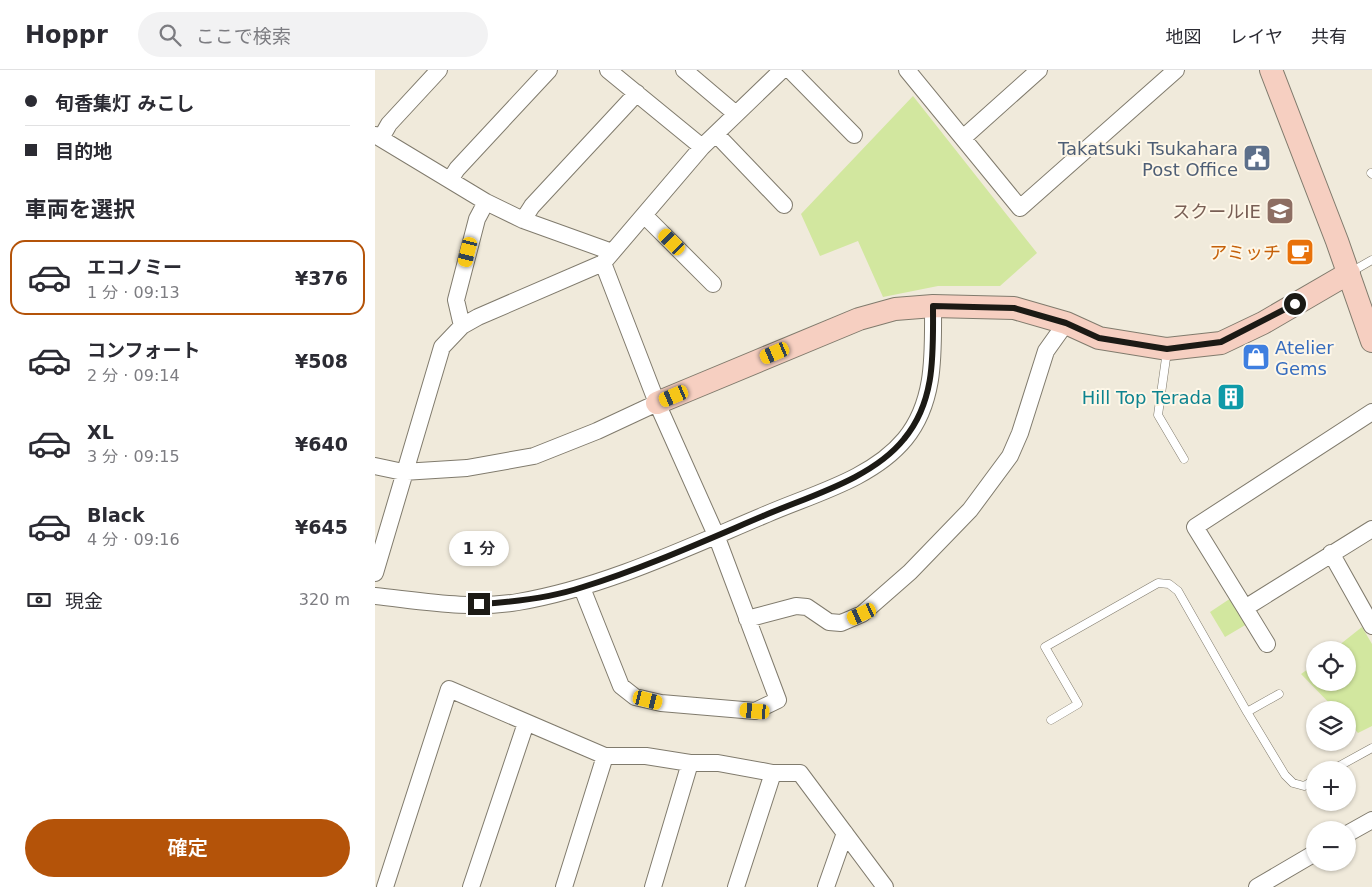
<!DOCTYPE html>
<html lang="ja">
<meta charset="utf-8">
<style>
:root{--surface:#fff;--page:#f2f2f3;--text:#2b2b33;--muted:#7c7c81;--line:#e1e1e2;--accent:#b45309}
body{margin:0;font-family:"DejaVu Sans","Noto Sans JP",sans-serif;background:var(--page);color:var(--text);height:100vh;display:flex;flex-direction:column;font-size:19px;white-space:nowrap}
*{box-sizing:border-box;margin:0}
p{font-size:16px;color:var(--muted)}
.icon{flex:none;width:28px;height:28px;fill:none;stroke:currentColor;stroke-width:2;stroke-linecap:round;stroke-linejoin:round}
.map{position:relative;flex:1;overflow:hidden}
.sheet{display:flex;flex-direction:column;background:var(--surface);width:375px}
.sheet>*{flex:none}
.top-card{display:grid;align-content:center;height:110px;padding:0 25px;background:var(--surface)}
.buttons{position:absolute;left:931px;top:571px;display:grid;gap:10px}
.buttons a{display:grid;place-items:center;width:50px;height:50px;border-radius:50%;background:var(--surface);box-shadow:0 1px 4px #0004;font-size:25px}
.end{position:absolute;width:22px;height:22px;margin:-11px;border:6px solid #1c1a15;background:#fff;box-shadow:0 0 0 2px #fff}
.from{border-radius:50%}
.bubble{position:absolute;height:35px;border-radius:18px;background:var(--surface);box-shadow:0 1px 4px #0004;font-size:16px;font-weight:600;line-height:35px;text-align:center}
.car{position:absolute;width:15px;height:30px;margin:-15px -8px;border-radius:6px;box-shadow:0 0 4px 1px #0007;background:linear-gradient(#f5c518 24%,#345 0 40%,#f5c518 0 76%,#345 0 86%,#f5c518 0)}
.top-card b{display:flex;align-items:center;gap:18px;height:48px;font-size:19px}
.top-card b+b{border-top:1px solid var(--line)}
.top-card i{width:12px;height:12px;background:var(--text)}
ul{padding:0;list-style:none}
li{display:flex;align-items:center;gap:15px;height:75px;margin:0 10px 8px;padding:0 15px;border:2px solid transparent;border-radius:15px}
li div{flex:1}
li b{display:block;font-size:19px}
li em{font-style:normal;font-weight:600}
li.active{border-color:var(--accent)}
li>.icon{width:45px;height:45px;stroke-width:1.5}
h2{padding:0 25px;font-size:22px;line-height:60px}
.pay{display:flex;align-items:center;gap:12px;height:55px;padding:0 25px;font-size:19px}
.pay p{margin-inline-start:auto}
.cta{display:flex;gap:10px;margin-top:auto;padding:10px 25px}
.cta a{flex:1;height:58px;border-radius:30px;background:var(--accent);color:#fff;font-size:20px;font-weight:600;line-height:58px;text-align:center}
header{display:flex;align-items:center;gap:30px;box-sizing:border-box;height:70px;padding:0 25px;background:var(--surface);border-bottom:1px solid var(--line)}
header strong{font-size:24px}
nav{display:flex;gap:28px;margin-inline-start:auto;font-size:18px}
.search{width:350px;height:45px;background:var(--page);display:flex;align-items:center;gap:12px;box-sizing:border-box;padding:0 18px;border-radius:28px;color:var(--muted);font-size:19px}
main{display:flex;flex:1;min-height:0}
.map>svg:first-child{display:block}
.green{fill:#d2e79f}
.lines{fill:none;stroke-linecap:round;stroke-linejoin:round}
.lane-casing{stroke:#807b6d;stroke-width:9}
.street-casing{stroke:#807b6d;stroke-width:18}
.secondary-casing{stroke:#807b6d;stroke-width:24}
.lane{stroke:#fff;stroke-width:8}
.street{stroke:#fff;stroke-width:16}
.secondary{stroke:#f6cfc1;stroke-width:22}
.route{stroke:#1c1a15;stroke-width:6}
.labels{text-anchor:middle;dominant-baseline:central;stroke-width:4;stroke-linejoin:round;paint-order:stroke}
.service-label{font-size:18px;fill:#4e5e75;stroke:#fef7e8;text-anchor:end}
.education-label{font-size:18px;fill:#785e54;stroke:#fef7e8;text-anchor:end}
.food-label{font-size:18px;fill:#c56008;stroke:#fef7e8;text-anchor:end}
.shop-label{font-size:18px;fill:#366cbe;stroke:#fef7e8;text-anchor:start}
.culture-label{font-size:18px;fill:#0d838f;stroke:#fef7e8;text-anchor:end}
</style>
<header>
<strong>Hoppr</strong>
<div class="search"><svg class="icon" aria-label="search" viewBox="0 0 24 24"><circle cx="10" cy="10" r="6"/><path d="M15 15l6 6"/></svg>ここで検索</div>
<nav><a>地図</a><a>レイヤ</a><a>共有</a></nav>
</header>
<main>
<section class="sheet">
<div class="top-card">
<b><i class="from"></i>旬香集灯 みこし</b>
<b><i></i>目的地</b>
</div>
<h2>車両を選択</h2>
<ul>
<li class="active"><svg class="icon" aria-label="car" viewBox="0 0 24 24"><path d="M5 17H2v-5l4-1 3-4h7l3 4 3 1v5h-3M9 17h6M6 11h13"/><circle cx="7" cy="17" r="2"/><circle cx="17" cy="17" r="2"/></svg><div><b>エコノミー</b><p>1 分 · 09:13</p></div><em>¥376</em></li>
<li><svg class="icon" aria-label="car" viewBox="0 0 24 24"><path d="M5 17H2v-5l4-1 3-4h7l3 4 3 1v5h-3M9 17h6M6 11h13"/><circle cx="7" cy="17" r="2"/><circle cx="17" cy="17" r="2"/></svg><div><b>コンフォート</b><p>2 分 · 09:14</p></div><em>¥508</em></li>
<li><svg class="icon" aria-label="car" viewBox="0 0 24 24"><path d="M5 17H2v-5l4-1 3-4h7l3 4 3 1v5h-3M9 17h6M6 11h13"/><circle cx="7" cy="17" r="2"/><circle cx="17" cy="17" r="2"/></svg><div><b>XL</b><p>3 分 · 09:15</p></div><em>¥640</em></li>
<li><svg class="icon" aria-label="car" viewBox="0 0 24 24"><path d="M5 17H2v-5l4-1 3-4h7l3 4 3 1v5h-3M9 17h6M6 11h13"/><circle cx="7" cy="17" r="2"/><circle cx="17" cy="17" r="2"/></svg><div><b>Black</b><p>4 分 · 09:16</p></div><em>¥645</em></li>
</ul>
<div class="pay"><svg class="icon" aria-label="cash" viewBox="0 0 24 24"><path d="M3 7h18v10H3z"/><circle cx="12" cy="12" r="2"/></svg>現金<p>320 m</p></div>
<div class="cta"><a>確定</a></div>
</section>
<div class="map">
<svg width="997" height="817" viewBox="0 0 997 817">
<rect width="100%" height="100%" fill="#f0eadb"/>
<path class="green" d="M538,26L662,183L625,216H563L508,227L483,171L445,186L426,144Z
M856,528L872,554L850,567L835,542Z
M987,557L997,574V656L983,663L973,652L972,640H961L926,604L940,594V612H972V580H958Z"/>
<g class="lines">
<defs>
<path id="lane" d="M996,103L997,104
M976,202L997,190
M792,281L783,345L809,389
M872,642L910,705L918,713L929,716L940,710
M676,650L703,634L670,577L783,513L794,514L803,521L872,642L904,624
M957,700L997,678"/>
<path id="street" d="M233,0L327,77
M309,0L361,44
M415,0L479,65
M532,0L645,138L801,0
M341,64L409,135
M0,65L111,132L148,150L237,182
M6,68L14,54L64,0
M588,68L664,0
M75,110L82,99L174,0
M269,145L338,214
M148,150L157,136L262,23
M87,256L81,230L102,149L111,132
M997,342L820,457L870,538L997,459
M0,396L28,402L92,398L159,386L222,361L282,333
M956,483L997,556
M0,503L67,277L87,256L103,247L228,193L327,77L407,0
M207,518L246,616L260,627L286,633L380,641L403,630L341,465L282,333L228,193
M0,526C47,531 96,540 143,532C230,517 311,478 392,444C438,424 497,409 530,369C561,331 558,282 558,236
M870,538L892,574
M372,549L421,536L432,537L454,552L466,553L487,544L535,502L595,440L635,386L645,363L671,281L691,253
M972,764L997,750
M10,817L74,619L230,686H271L315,693H343L398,703H425L510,817
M96,817L151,653
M189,817L230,686
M278,817L315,693
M361,817L398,703
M451,817L470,763
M882,817L940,783"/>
<path id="secondary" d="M896,0L962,171L997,271
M282,333L484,249L520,239L558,236L639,238L691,253L724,268L792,279L846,273L888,253L974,203"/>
</defs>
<use href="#lane" class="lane-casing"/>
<use href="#street" class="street-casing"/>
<use href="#secondary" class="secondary-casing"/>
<use href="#lane" class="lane"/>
<use href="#street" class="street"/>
<use href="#secondary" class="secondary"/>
</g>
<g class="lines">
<path class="route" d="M104,534C139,532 175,528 208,517C269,498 329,471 388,446C434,426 497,409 529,369C561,331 558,282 558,236L639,238L691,253L724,268L792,279L846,272L920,234"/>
</g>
<defs>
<symbol id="civic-square" viewBox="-11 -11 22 22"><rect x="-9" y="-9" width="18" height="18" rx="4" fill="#5c6f8a" stroke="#fef7e8"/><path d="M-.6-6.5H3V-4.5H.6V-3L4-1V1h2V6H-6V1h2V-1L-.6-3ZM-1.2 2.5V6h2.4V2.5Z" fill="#fff"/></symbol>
<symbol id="school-square" viewBox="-11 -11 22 22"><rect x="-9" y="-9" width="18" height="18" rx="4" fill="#8d6e63" stroke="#fef7e8"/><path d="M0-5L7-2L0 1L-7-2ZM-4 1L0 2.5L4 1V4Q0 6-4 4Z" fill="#fff"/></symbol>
<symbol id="cafe-square" viewBox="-11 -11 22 22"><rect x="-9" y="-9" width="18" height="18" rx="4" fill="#e8710a" stroke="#fef7e8"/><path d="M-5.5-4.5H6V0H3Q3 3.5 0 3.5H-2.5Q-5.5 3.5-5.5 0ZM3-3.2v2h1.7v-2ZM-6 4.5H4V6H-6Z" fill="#fff"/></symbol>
<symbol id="shop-square" viewBox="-11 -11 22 22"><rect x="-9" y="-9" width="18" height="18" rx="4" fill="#3f7fe0" stroke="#fef7e8"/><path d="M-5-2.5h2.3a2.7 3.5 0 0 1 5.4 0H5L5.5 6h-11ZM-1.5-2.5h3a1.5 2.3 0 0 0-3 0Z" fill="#fff"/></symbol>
<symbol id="building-square" viewBox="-11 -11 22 22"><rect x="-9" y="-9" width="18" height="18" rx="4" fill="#0f9aa8" stroke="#fef7e8"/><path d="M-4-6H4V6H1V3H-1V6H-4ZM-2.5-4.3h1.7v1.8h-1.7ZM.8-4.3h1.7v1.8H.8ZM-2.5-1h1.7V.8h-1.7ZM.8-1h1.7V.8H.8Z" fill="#fff"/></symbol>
</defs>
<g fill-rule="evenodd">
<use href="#civic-square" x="866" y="72" width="32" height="32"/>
<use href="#school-square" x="889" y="125" width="32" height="32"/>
<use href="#cafe-square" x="909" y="166" width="32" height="32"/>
<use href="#shop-square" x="865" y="271" width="32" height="32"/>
<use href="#building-square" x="840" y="311" width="32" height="32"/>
</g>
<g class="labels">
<g class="service-label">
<text x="863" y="78">Takatsuki Tsukahara<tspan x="863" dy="21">Post Office</tspan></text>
</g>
<g class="education-label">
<text x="886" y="141">スクールIE</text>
</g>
<g class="food-label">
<text x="906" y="182">アミッチ</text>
</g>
<g class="shop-label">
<text x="900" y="277">Atelier<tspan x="900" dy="21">Gems</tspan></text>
</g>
<g class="culture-label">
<text x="837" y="327">Hill Top Terada</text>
</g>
</g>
</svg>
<div class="buttons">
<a><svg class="icon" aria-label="locate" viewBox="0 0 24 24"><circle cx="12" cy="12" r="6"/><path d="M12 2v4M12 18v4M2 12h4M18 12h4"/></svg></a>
<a><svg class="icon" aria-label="layers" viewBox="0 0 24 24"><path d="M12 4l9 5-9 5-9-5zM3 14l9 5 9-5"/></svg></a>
<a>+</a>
<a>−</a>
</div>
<i class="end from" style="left:920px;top:234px"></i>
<i class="end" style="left:104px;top:534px"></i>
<div class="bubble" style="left:74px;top:461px;width:60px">1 分</div>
<i class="car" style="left:297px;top:172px;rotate:315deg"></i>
<i class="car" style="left:93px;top:182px;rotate:194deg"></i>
<i class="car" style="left:400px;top:283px;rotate:247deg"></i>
<i class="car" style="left:299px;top:326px;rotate:247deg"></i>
<i class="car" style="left:487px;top:544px;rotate:245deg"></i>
<i class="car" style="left:273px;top:630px;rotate:104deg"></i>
<i class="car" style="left:380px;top:641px;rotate:275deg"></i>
</div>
</main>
